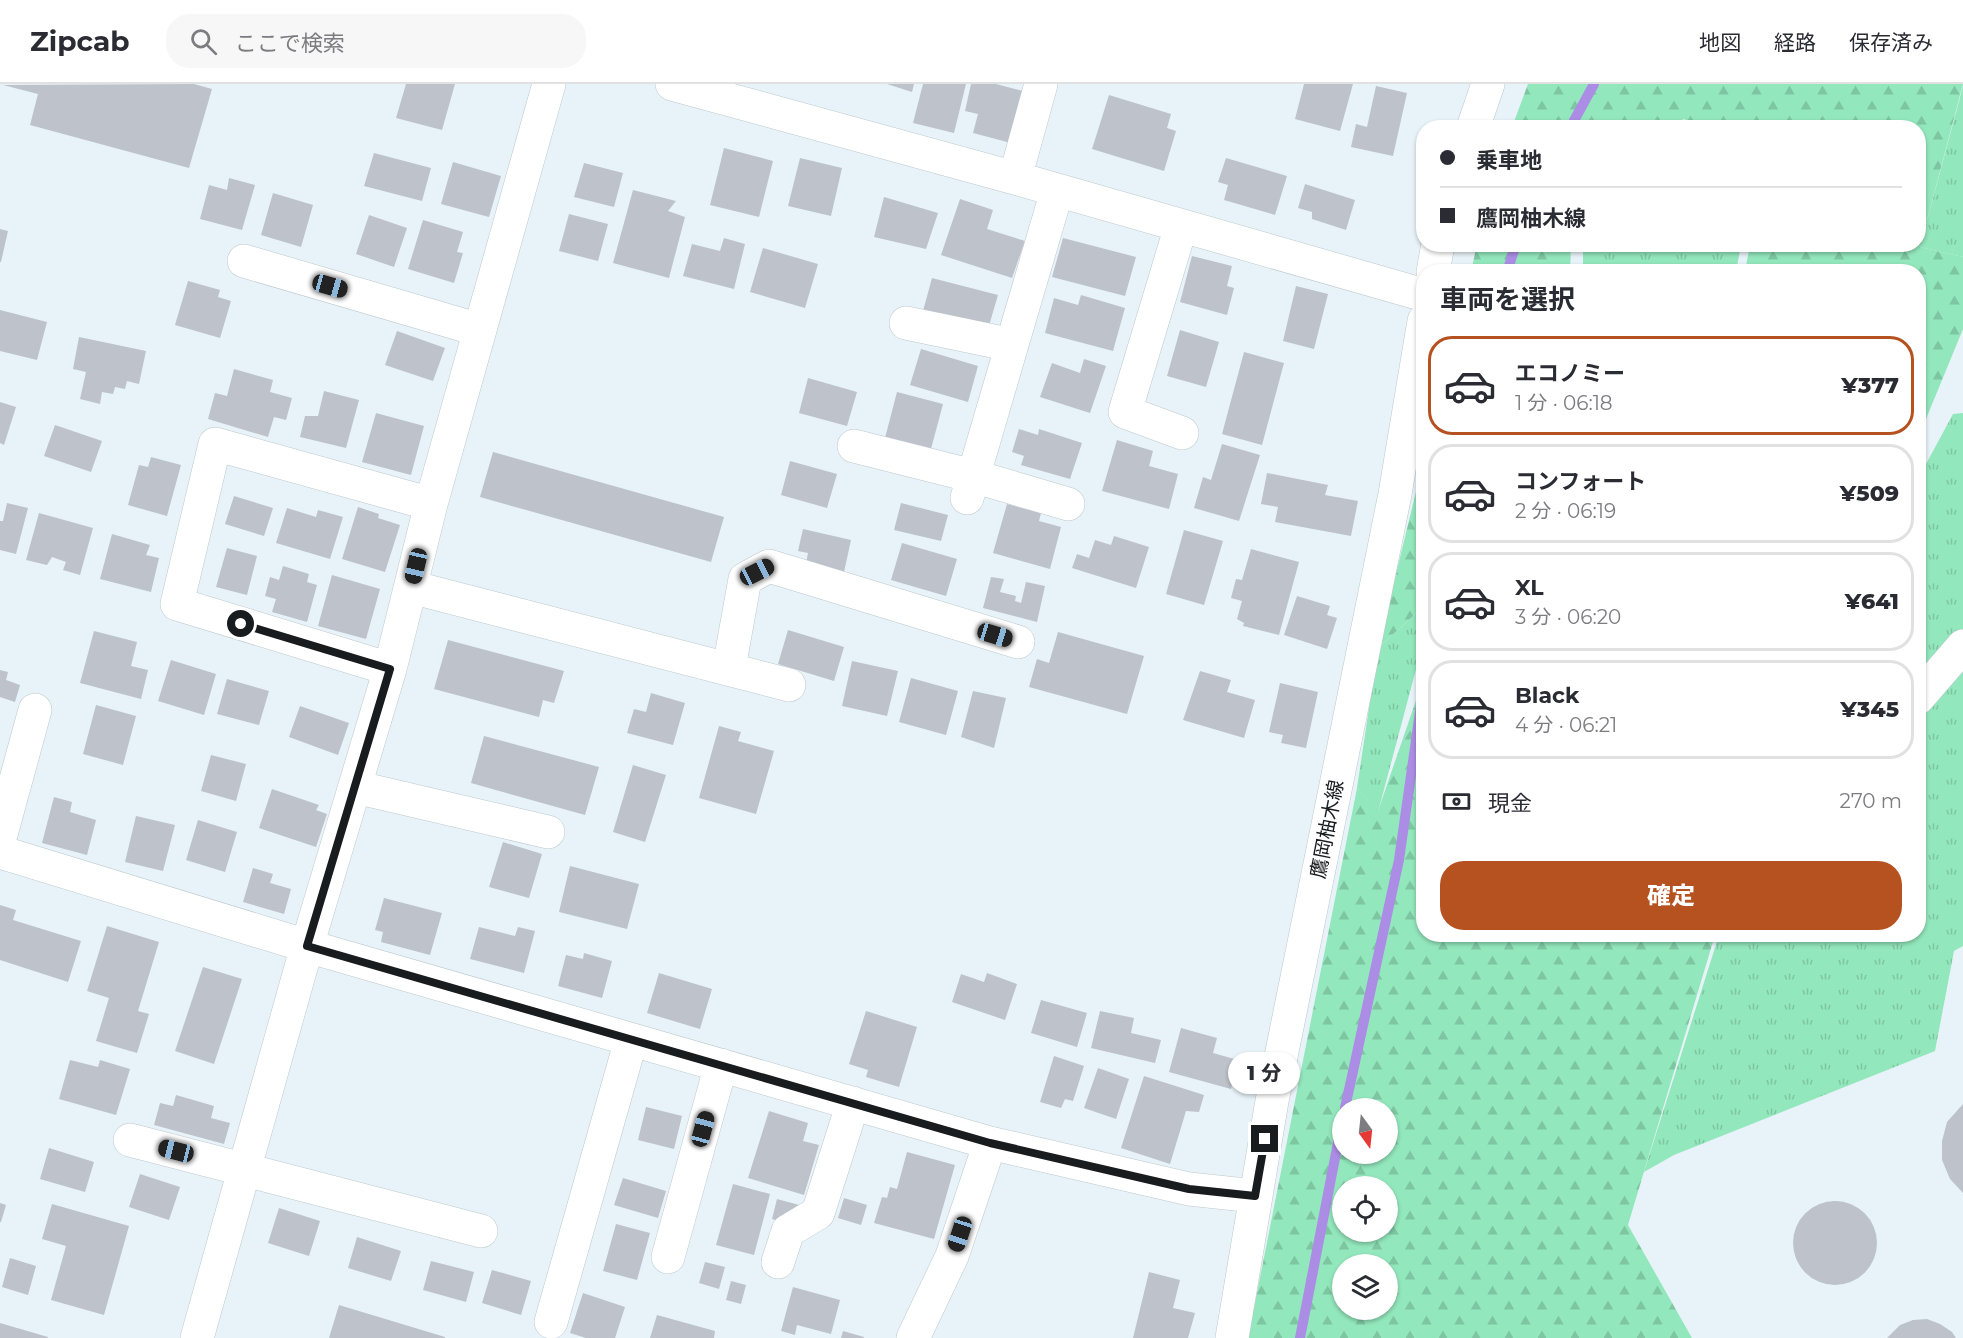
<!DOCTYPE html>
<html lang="ja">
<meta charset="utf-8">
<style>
:root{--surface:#fff;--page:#f7f7f7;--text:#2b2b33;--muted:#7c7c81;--line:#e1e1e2;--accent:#b65120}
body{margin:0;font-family:Montserrat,"Noto Sans JP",sans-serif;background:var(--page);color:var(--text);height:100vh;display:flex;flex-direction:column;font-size:22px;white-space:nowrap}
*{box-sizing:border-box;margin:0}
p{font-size:20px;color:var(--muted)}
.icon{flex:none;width:33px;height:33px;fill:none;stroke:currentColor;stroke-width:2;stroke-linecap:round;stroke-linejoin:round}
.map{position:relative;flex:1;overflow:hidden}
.panel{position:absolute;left:1416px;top:180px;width:510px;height:678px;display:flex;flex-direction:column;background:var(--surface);border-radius:24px;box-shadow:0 2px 4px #0004}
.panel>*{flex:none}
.banner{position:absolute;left:1416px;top:36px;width:510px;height:132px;border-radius:24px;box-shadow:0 2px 4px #0004;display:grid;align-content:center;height:132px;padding:0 24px;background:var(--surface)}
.needle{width:39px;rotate:165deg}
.fabs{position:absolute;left:1332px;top:1014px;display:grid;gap:12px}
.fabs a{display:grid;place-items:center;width:66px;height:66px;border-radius:50%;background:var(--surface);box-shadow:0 2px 4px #0004;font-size:30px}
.end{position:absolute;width:27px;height:27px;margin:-14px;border:8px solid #181c1e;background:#fff;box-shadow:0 0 0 3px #fff}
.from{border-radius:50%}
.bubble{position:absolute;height:42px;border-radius:21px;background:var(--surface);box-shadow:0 2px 4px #0004;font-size:20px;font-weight:800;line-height:42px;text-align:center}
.car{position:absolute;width:18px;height:36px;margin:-18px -9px;border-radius:8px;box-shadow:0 0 4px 2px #0007;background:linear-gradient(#222 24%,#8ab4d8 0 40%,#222 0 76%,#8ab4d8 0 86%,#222 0)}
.banner b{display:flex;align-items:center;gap:21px;height:57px;font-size:22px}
.banner b+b{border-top:2px solid var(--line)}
.banner i{width:15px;height:15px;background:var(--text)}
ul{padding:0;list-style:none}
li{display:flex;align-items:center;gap:18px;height:99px;margin:0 12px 9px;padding:0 12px;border:3px solid var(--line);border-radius:24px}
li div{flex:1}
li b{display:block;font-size:22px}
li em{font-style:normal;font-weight:800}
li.selected{border-color:var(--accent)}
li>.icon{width:54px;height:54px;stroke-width:1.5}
h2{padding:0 24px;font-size:27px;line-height:72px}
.pay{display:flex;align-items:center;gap:15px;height:66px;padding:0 24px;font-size:22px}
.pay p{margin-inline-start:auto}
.action{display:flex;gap:12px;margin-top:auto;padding:12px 24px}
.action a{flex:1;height:69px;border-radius:24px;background:var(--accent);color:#fff;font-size:24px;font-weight:800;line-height:69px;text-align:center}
header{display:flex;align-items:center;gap:36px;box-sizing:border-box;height:84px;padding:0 30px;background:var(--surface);border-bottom:2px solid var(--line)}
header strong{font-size:28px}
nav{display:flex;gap:33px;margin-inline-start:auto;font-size:21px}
.search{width:420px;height:54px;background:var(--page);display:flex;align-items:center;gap:15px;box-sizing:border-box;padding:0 21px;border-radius:24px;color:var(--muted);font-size:22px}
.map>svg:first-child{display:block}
.grass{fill:url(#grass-tufts)}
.forest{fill:url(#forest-firs);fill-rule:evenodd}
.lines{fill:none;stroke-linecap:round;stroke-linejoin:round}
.stream{stroke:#ac8de5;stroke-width:10}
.building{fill:#bdc2cb}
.street-casing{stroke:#bdc8cd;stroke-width:34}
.secondary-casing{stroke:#bdc8cd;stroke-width:34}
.street{stroke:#fff;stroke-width:33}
.secondary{stroke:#fff;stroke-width:33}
.route{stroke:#181c1e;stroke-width:8}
.labels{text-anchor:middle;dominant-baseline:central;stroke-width:6;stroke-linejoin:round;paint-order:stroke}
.street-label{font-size:20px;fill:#181c1e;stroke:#fefefe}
</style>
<header>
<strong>Zipcab</strong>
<div class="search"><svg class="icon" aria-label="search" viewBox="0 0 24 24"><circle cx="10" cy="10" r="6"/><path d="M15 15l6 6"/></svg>ここで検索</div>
<nav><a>地図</a><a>経路</a><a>保存済み</a></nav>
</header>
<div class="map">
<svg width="1963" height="1254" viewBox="0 0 1963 1254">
<defs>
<pattern id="grass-tufts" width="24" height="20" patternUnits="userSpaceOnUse" patternTransform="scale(1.5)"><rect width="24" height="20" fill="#93e7bc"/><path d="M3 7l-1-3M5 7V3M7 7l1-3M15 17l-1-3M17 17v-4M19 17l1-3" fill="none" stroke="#7ec6a1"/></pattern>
<pattern id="forest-firs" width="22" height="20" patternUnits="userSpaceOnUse" patternTransform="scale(1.5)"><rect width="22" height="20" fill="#93e7bc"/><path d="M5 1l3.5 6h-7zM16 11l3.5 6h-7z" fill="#7ec6a1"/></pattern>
</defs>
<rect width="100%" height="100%" fill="#e8f3f9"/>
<path class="grass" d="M1963,2V173L1920,163Z
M1583,161V160L1741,161L1736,188L1583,187Z
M1963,329V862L1954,867L1935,967L1674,1071L1644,1088L1719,851L1918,850L1919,393L1953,330Z
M1423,523V574L1418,578L1378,728L1357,704L1378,564Z"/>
<path class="forest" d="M1528,0H1963L1920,163L1963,173V245L1919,352L1918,188L1745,187L1750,161L1918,160V44H1691L1685,35L1657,43H1512Z
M1477,161H1571L1570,187H1471Z
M1423,379V523L1378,564Z
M1423,596L1424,850L1715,851L1628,1141L1692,1254H1248L1357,704L1378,727ZM1342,1024H1388V1070H1342ZM1342,1102H1388V1148H1342ZM1342,1180H1388V1226H1342Z"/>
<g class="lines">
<path class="stream" d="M1570,44L1594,0
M1507,188L1516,160
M1345,1024L1399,776L1424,600
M1300,1254L1342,1038"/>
</g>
<path class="building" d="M194,0L212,5L189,84L30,41L38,10L3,1Z
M406,0H455L442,46L396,34Z
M887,0H914L912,8Z
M923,0H966L954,49L913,39Z
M971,0H996L1023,7L1011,59L973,49L978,30L965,27Z
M1304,0H1353L1340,47L1295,35Z
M1376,2L1407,9L1393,72L1351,63L1356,40L1367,43Z
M1109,11L1171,30L1167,44L1176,47L1164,87L1092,65Z
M724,64L773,77L759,133L710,121Z
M374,69L431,84L422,117L364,102Z
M800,74L842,84L831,132L788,122Z
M1226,74L1287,92L1275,131L1224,116L1228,101L1218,98Z
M453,78L501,92L489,133L441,120Z
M584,79L623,89L614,123L574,113Z
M229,94L255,101L242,146L200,135L209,101L227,106Z
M1305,100L1355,116L1346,146L1312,135V128L1298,124Z
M633,106L676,117L668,127L685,133L669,194L613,179Z
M273,109L313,121L301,163L261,151Z
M884,113L938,129L926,165L874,153Z
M960,115L993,126L987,145L1025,157L1012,194L941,171Z
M569,130L608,140L598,177L559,167Z
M369,131L407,144L394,183L356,170Z
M423,136L463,148L457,168L463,169L454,199L408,185Z
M0,145L8,147L1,178H0Z
M724,154L745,160L734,205L683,192L692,160L720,167Z
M1063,154L1136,173L1125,212L1052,193Z
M763,164L818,180L805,224L750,208Z
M1192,172L1232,182L1227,202L1234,204L1227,231L1180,218Z
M932,194L998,211L988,245L923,227Z
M188,197L220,206L218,213L231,217L220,254L175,241Z
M1296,202L1328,210L1314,265L1283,257Z
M1081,211L1125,224L1113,267L1045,249L1054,214L1078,221Z
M0,226L47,238L37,276L0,267Z
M1180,246L1219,258L1206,303L1167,292Z
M397,247L445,264L433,297L385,281Z
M79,253L146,267L139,300L127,297L125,305L115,303L113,310L102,308L100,320L80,315L86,288L73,285Z
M921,265L978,282L968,318L910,301Z
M1244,268L1284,279L1262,361L1222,350Z
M1084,275L1106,282L1090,329L1040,313L1052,279L1080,289Z
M234,285L273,296L270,308L292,314L286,336L274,333L268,353L208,335L215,309L227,312Z
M808,294L857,308L847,342L799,329Z
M324,307L359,316L346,364L300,353L305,332H318Z
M897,308L943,320L931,365L885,354Z
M0,318L16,323L4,361L0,359Z
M376,329L424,342L411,391L362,378Z
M55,341L102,357L91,388L44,372Z
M1019,345L1038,351L1039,345L1082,359L1070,395L1021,381L1024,372L1012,368Z
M1117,356L1153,367L1149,382L1178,390L1169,425L1102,407Z
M1222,360L1260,371L1239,437L1194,424L1203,393L1211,396Z
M493,368L724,433L711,478L480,413Z
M151,373L181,381L167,432L128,421L139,381L148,383Z
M790,377L837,390L827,424L781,411Z
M1267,389L1328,401L1325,411L1358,417L1351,452L1275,438L1278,423L1261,420Z
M234,412L273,424L264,452L225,440Z
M7,419L28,424L16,470L0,466V437H3Z
M901,419L948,431L941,457L894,446Z
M1007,420L1041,429L1039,437L1061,443L1050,485L993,469Z
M358,423L379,430L378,434L400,441L385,488L342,475Z
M287,424L316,433L318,426L343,433L330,475L276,459Z
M39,429L93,444L80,491L63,486L66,478L52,473L47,481L26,476Z
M803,445L851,456L844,488L806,479L808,469L798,467Z
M1184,446L1223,457L1204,521L1166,510Z
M112,450L150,461L146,471L159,474L151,508L100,495Z
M1114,452L1149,463L1136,504L1072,484L1077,470L1089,474L1095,456L1111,461Z
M902,459L957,475L946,512L891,496Z
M227,464L257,472L247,511L216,503Z
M1251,465L1299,478L1279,551L1243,542L1244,539L1237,535L1242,517L1231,514L1236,495L1242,496Z
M283,482L309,490L307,498L317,501L307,538L272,528L276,515L265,512L270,493L279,496Z
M332,491L380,505L366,555L318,542Z
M991,493L1004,495L1000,508L1016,512L1015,517L1021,519L1026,498L1045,502L1037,538L983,524Z
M1297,512L1330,522L1327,531L1337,534L1327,565L1284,551Z
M788,546L844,563L834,597L778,580Z
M94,547L137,558L131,582L148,586L141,615L80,599Z
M1058,548L1144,572L1127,630L1029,603L1037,575L1049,579Z
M448,556L564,587L554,619L543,616L539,633L434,605Z
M171,576L216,590L204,631L158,617Z
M852,577L898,587L887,632L842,622Z
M0,586L8,588L6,596L20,601L15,618L0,613Z
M1200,587L1231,596L1227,608L1255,616L1244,654L1183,636Z
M911,594L958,607L946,651L899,638Z
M227,595L269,607L259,641L217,630Z
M1280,599L1318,608L1306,664L1281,659L1283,651L1269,648Z
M973,607L1006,614L994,664L961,653Z
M651,609L685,619L673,661L627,649L634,625L646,628Z
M96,621L136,632L123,681L83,670Z
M300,622L349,639L338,671L289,653Z
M719,642L741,648L738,657L774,667L756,730L699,714Z
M484,652L599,683L585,731L471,699Z
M211,671L246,680L236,717L201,707Z
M633,681L666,691L645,758L613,748Z
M272,705L319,721L316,726L327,730L316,763L259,744Z
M54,713L72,718L70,728L96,736L87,771L42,759Z
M136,732L175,741L163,787L125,778Z
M198,736L237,748L225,788L186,776Z
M503,758L542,770L529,814L489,803Z
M570,782L639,800L627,845L559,828Z
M253,784L273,790L270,799L291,805L284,830L243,818Z
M384,814L442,829L430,871L381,858L383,848L375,846Z
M0,821L16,826L13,836L81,857L68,898L0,876Z
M107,842L159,858L138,927L149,930L137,969L96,957L109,914L87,907Z
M479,843L515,852L518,843L535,847L524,889L470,875Z
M584,869L612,877L602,914L558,902L566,871L583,875Z
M203,883L242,895L214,980L175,967Z
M659,889L712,905L700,945L647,929Z
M987,889L1017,900L1005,936L952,918L961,890L984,898Z
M1041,916L1087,929L1077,963L1031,949Z
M866,927L917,943L899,1003L866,993L868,986L849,980Z
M1100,927L1134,934L1131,949L1161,956L1155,979L1091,964Z
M1181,944L1217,954L1213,969L1238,976L1231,1005L1169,988Z
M1054,972L1084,982L1073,1017L1065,1015L1061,1024L1040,1018Z
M70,976L98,983L100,976L130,985L116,1031L59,1015Z
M1098,984L1129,995L1116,1035L1084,1024Z
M1144,992L1204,1011L1199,1028L1186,1027L1170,1080L1121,1064Z
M176,1011L214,1022L211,1034L230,1039L224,1060L154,1041L160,1019L173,1022Z
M1963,1020V1109L1950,1095L1942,1076V1057L1947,1038Z
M646,1023L682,1032L674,1065L638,1056Z
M769,1027L808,1039L803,1057L819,1061L804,1111L748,1094Z
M49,1064L94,1078L85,1108L40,1095Z
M907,1068L955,1081L934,1155L874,1139L882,1113L887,1114L890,1103L897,1105Z
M140,1090L180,1103L169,1136L129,1123Z
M623,1094L666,1107L658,1134L614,1121Z
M733,1100L770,1110L754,1171L716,1161Z
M844,1114L867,1121L861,1141L838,1134Z
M777,1115L803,1122L780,1137L772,1135Z
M1793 1159a42 42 0 1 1 84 0a42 42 0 1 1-84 0Z
M0,1119L6,1121L1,1138H0Z
M52,1120L129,1142L104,1231L51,1216L66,1162L42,1155Z
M279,1124L320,1137L309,1172L268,1159Z
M616,1140L650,1149L637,1196L603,1187Z
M357,1153L401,1167L391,1197L348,1184Z
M10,1174L36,1182L28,1211L2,1203Z
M431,1177L474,1188L466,1218L423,1206Z
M705,1178L725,1183L719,1205L699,1199Z
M492,1186L531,1197L521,1231L482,1219Z
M1149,1188L1180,1196L1173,1224L1195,1229L1188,1254H1133Z
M731,1197L746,1201L741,1220L726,1216Z
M793,1203L840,1216L831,1250L797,1241L795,1251L781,1247Z
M583,1209L625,1223L615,1254H586L570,1249Z
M339,1221L445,1253V1254H329Z
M657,1231L715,1247L714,1254H650Z
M1927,1235L1940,1240L1952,1248L1956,1254H1887L1900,1241L1913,1236Z
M0,1239L48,1253V1254H0Z
M843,1247L864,1253V1254H841Z"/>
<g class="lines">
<defs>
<path id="street" d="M672,0L1015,94L1424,211
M1015,94L1041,0
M1181,142L1125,328L1182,349
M244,177L480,246
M906,239L1012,261
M854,362L973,392L1068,420
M967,414L1057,107
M411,503L789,601
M729,584L745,495L769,482L1018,558
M390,585L177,520L215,360L431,420
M1918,614L1963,562
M355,703L548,748
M0,754L35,626
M0,768L307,862L990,1059L1189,1105L1255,1112
M130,1056L481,1147
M668,1173L721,981
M778,1178L788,1147L818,1129L853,1019
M551,1238L631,956
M197,1254L307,862L390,585L431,420L549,0
M913,1254L952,1172L990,1059"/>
<path id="secondary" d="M1473,44L1488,0
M1433,188L1438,160
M1232,1254L1272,1017L1395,410L1424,237"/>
</defs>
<use href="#street" class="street-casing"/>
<use href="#secondary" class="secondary-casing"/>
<use href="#street" class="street"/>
<use href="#secondary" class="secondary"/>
</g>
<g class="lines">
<path class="route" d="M241,540L390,585L307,862L990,1059L1189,1105L1255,1112L1265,1055"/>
</g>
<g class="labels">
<g class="street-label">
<text transform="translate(1327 745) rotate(-79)">鷹岡柚木線</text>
</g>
</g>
</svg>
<div class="fabs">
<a><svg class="needle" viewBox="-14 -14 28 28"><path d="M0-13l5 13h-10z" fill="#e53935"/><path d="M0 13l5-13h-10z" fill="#7c7c81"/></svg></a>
<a><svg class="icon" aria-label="locate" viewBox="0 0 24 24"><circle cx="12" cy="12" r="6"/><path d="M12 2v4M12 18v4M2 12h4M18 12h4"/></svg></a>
<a><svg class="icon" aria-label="layers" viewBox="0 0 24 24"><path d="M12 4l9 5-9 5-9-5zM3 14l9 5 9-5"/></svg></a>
</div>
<i class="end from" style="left:241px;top:540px"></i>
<i class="end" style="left:1265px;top:1055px"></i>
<div class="bubble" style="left:1228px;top:968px;width:72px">1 分</div>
<i class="car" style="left:330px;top:202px;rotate:106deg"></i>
<i class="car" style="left:416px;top:482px;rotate:193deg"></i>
<i class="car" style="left:757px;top:488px;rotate:63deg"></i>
<i class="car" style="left:995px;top:551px;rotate:107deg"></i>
<i class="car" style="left:703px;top:1045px;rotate:15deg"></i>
<i class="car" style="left:176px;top:1067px;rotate:284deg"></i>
<i class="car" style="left:960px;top:1150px;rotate:198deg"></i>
<div class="banner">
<b><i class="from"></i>乗車地</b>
<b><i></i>鷹岡柚木線</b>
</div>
<section class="panel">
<h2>車両を選択</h2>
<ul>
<li class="selected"><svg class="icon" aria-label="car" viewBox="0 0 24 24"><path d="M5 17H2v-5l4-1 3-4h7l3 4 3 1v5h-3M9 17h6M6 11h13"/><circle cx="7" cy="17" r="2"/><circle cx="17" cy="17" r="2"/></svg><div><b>エコノミー</b><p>1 分 · 06:18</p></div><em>¥377</em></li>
<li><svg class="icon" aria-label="car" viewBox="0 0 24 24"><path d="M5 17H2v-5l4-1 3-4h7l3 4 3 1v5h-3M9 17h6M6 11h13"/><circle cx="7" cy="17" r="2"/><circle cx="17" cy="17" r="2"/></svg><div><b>コンフォート</b><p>2 分 · 06:19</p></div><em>¥509</em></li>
<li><svg class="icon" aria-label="car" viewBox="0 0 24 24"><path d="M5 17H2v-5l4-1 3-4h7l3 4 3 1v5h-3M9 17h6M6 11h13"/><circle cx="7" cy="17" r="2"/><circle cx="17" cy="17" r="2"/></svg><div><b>XL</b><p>3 分 · 06:20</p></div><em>¥641</em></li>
<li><svg class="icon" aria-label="car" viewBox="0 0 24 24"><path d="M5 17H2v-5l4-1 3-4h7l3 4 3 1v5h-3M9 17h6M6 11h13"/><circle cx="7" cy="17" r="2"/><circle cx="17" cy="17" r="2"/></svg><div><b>Black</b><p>4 分 · 06:21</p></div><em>¥345</em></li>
</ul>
<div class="pay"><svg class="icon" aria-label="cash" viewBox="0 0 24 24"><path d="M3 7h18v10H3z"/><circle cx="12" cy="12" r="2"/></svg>現金<p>270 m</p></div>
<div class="action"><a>確定</a></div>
</section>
</div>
